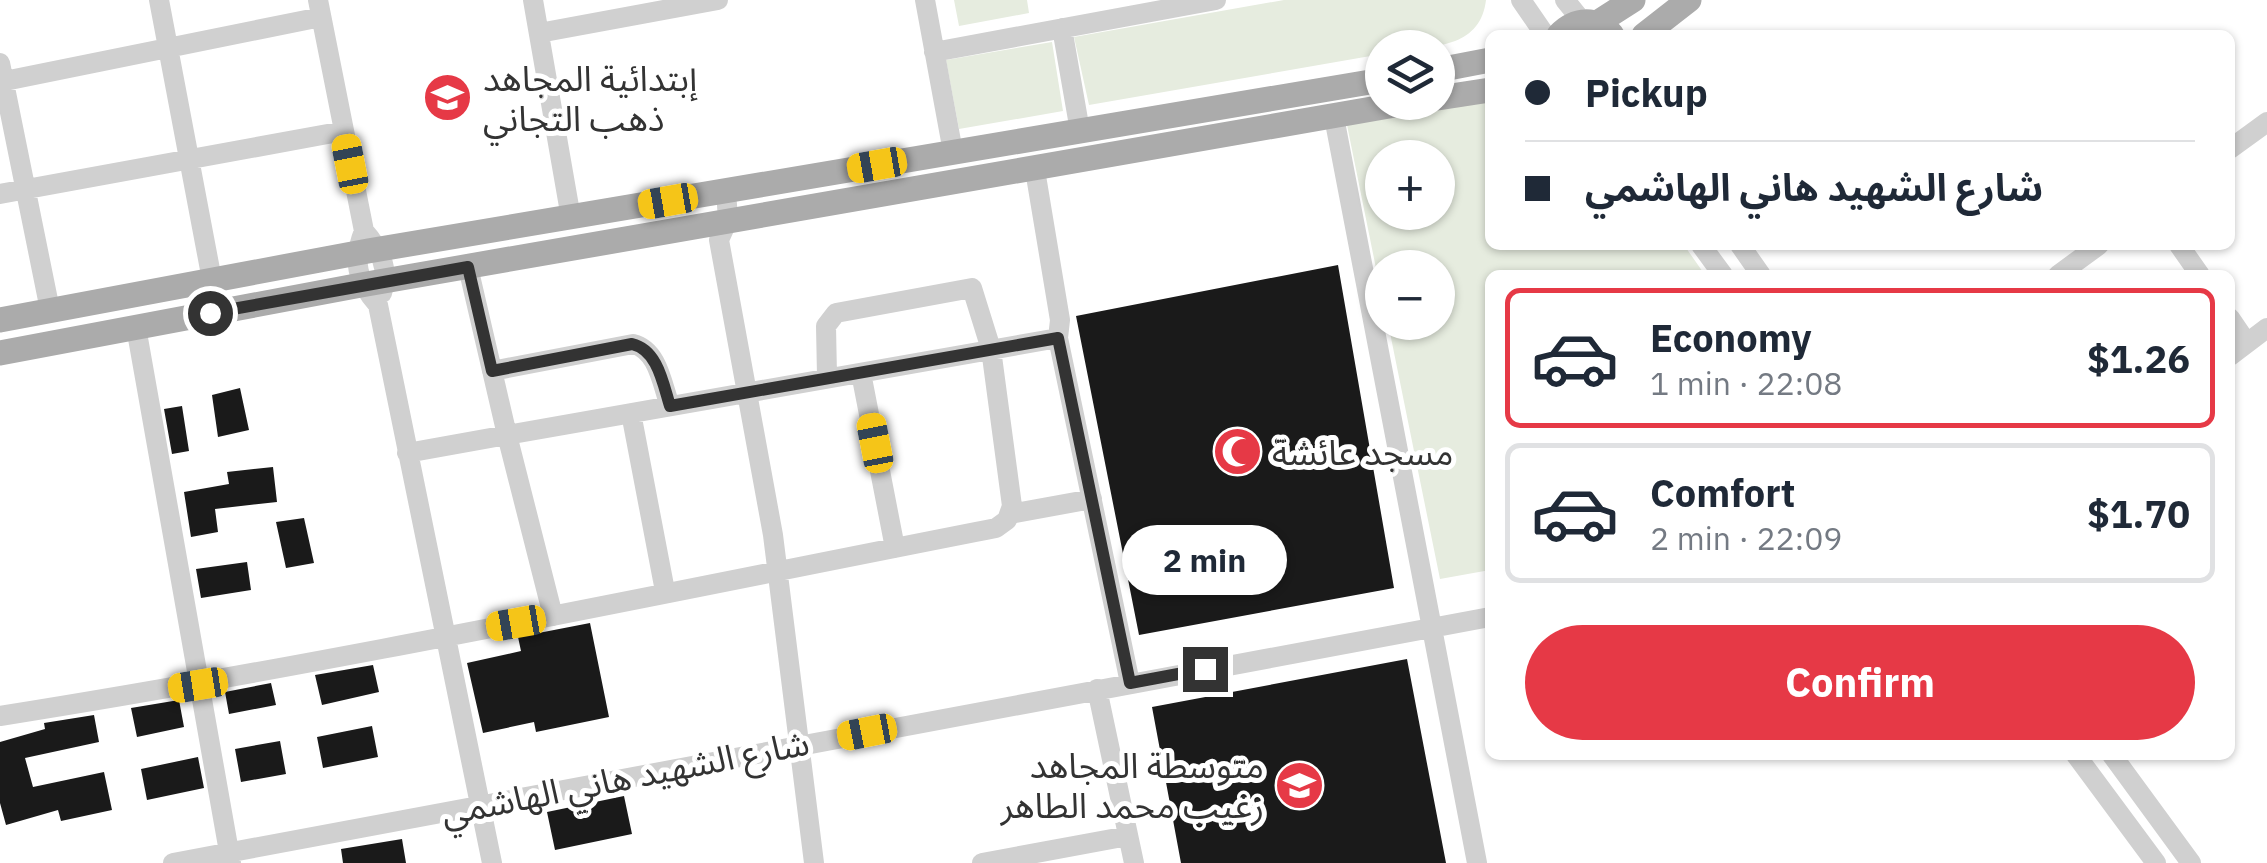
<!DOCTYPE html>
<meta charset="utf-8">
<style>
:root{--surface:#fff;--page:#f2f2f3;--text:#1f2937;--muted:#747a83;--line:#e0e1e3;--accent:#e63946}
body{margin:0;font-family:"IBM Plex Sans","Noto Sans Arabic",sans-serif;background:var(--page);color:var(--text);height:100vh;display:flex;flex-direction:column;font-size:38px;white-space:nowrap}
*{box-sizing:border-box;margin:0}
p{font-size:32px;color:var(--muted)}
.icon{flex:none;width:55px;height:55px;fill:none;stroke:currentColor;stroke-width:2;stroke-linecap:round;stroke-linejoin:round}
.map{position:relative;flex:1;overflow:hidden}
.sheet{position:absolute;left:1485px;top:270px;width:750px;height:490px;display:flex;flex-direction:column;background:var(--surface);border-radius:15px;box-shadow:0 2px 8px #0004}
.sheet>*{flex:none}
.top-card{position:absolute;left:1485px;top:30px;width:750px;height:220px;border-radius:15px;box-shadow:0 2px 8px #0004;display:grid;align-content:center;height:220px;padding:0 40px;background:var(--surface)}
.fabs{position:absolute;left:1365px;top:30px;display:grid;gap:20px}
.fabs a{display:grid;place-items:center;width:90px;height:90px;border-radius:50%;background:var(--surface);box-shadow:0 2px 8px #0004;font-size:50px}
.end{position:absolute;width:45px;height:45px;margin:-22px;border:12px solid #333;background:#fff;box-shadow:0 0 0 5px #fff}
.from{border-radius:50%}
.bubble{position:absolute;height:70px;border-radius:35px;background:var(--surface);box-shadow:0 2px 8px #0004;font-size:32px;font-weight:800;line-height:70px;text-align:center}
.car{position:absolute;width:30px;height:60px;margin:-30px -15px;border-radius:12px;box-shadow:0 0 8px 2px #0007;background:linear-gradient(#f5c518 24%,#345 0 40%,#f5c518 0 76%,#345 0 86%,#f5c518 0)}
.top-card b{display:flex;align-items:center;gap:35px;height:95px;font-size:38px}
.top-card b+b{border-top:2px solid var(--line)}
.top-card i{width:25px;height:25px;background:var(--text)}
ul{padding:18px 0 0;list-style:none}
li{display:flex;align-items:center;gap:30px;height:140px;margin:0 20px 15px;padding:0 20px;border:5px solid var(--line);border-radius:15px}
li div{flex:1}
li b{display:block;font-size:38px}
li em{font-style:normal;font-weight:800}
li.active{border-color:var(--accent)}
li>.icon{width:90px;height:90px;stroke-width:1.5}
.primary-button{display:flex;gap:20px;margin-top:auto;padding:20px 40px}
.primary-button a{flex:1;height:115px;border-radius:60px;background:var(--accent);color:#fff;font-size:40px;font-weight:800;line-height:115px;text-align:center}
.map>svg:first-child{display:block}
.green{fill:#e6ecdf;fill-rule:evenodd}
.building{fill:#1a1a1a}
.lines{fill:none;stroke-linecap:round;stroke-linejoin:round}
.minor{stroke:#d0d0d0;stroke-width:20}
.major{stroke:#ababab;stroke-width:25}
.route{stroke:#333;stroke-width:12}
.labels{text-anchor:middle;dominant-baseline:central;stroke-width:10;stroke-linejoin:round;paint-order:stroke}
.poi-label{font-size:35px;fill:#333;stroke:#fff;text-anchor:start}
.street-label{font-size:35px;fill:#333;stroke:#fff}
</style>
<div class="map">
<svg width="2267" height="863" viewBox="0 0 2267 863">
<rect width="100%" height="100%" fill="#fff"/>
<path class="green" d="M954,0H1027L1029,13L959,26Z
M1284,0H1486C1480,52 1424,48 1382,48V54L1089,105L1074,37Z
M1052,42L1063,111L959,129L946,60Z
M1490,101V245H1684L1705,275H1490V570L1440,579L1388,323L1438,322V268H1382V298L1347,125ZM1382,158H1438V212H1382Z"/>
<path class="building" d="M1338,265L1394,588L1139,635L1076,316Z
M240,388L249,430L218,437L212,395Z
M182,406L189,451L172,454L164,409Z
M273,467L277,502L215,509L218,532L191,537L184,492L229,484L227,472Z
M304,518L314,563L286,568L276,522Z
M247,562L251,590L201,598L196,569Z
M590,623L609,717L536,732L534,722L483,733L467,663L521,651L518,637Z
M1407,659L1446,863H1181L1152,707Z
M373,665L379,692L322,705L315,675Z
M271,683L276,705L229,714L225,692Z
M179,700L184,727L137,737L131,708Z
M94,715L99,742L25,758L33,787L104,772L112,810L61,821L58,810L6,825L0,803V742L45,729L44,723Z
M372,726L378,757L323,768L317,737Z
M280,741L286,774L241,782L235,749Z
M198,757L204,788L147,800L141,769Z
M624,796L632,834L555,850L547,812Z
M402,839L406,863H343L341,849Z"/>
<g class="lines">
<path class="minor" d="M159,0L212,280
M318,0L364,231C380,249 390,269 382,293
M533,0L571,218
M925,0L953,152
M1521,0L1545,35
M1565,0L1582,21
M1062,28L1080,131
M539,33L718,0
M934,52L1216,0
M0,63L50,310
M0,82L321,17
M1334,117L1477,863
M2230,149L2267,122
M726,190L728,220L719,240L773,535L814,863
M0,194L344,131
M364,231C352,261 357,281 378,305L492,863
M1701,245L1723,275
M1740,245L1761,275
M2179,245L2200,275
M468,267L507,435L1058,338L1060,320L1035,170
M2058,275L2099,245
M2230,318L2247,343
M136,327L231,863
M1058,338L1130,683
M2230,356L2267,328
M492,371L633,344C658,350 662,384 670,406
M861,373L895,548
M631,413L665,591
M407,453L507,435L553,616
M1010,514L1092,499
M1097,689L1134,863
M0,716C334,663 664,593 996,528L1007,520L1012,506L991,349L972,288L836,313L826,326L827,376
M2076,755L2156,863
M2112,755L2191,863
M173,863L1490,617
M982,863L1128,836"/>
<path class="major" d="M1597,23L1633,0
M1559,35C1575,18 1596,17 1612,35
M1644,35L1689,0
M1438,70L1490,60
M1438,98L1490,90
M0,320L368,251L1382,80
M0,353L361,285L1412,102"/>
</g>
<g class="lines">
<path class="route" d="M210,313L468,267L492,371L632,344C658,350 663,384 670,406L1058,338L1130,683L1205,669"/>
</g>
<defs>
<symbol id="school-disc" viewBox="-11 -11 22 22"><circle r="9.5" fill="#e63946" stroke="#fff"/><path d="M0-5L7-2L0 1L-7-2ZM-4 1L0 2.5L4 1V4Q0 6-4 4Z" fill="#fff"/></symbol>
<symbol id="mosque-disc" viewBox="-11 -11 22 22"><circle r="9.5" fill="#e63946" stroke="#fff"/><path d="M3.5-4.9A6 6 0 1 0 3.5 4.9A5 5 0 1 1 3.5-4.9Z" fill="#fff"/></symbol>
</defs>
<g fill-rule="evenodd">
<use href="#school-disc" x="420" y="70" width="55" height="55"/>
<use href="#mosque-disc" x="1210" y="424" width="55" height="55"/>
<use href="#school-disc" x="1272" y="758" width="55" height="55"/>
</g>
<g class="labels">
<g class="poi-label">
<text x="483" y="78">إبتدائية المجاهد<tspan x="483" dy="40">ذهب التجاني</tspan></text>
<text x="1272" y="452">مسجد عائشة</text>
<text x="1264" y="765" text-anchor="end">متوسطة المجاهد<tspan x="1264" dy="40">زغيب محمد الطاهر</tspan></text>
</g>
<g class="street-label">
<text transform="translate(625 777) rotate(-11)">شارع الشهيد هاني الهاشمي</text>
</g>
</g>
</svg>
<div class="fabs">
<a><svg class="icon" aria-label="layers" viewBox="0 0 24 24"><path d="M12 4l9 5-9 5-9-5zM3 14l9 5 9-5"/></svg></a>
<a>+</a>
<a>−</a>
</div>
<i class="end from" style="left:210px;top:313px"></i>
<i class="end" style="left:1205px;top:669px"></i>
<div class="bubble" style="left:1122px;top:525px;width:165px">2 min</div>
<i class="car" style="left:350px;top:164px;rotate:349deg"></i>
<i class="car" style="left:877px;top:165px;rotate:260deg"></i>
<i class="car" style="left:668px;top:201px;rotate:260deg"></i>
<i class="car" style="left:875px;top:443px;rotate:349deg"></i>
<i class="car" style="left:516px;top:623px;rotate:260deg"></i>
<i class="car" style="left:198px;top:685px;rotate:261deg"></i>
<i class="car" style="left:867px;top:732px;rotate:259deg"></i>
<div class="top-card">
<b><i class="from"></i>Pickup</b>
<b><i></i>شارع الشهيد هاني الهاشمي</b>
</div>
<section class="sheet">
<ul>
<li class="active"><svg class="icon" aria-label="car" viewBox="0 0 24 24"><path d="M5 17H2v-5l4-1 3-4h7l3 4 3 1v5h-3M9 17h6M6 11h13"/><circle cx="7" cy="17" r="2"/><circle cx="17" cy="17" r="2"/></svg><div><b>Economy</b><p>1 min · 22:08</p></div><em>$1.26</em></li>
<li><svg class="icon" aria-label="car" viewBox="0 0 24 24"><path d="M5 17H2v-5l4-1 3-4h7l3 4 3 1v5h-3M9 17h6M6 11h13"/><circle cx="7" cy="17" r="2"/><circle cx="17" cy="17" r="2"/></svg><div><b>Comfort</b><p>2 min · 22:09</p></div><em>$1.70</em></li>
</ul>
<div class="primary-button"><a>Confirm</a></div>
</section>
</div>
